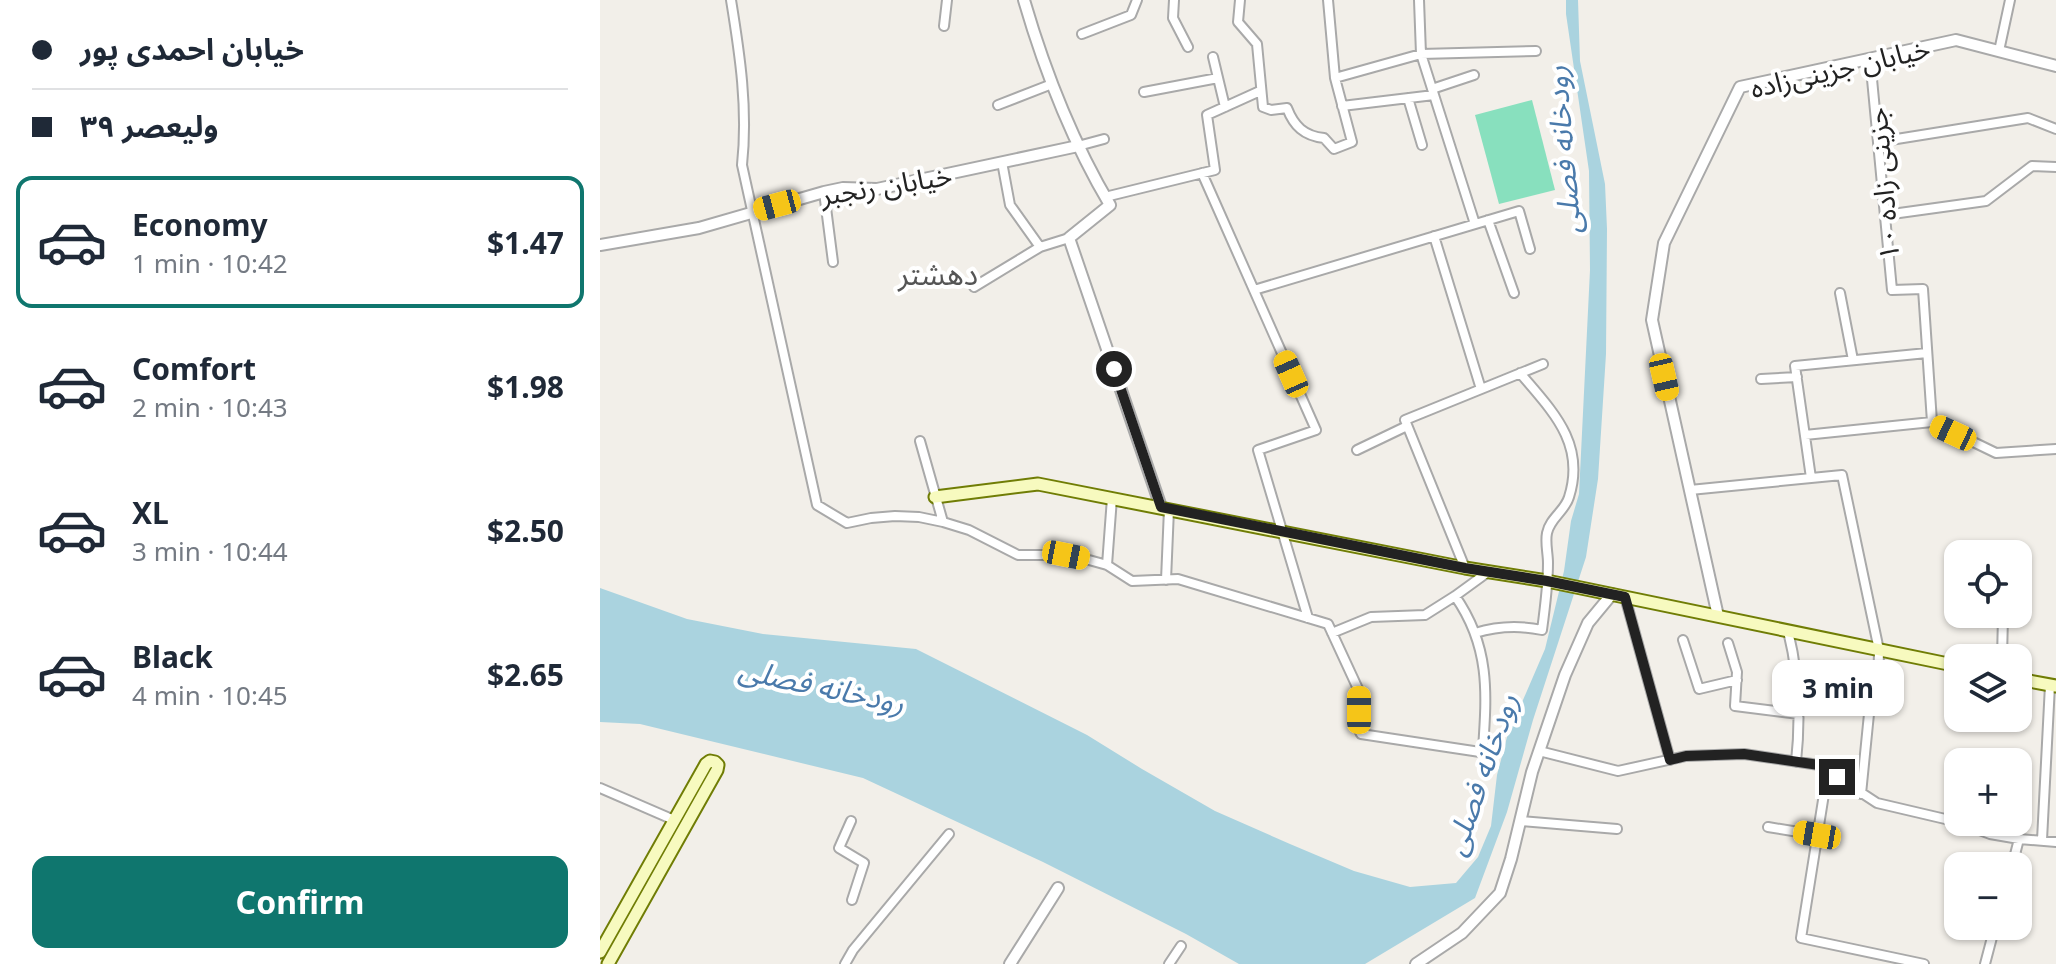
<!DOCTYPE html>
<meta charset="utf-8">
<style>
:root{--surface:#fff;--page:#f6f6f7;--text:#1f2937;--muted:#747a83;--line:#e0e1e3;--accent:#0f766e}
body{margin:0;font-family:"Noto Sans","Noto Sans Arabic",sans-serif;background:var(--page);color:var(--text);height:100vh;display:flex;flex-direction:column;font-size:30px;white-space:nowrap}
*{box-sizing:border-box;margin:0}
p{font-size:26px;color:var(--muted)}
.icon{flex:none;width:44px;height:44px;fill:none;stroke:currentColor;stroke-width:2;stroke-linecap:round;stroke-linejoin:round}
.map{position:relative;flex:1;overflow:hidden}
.drawer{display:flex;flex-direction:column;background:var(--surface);width:600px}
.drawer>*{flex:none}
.hud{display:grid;align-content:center;height:176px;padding:0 32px;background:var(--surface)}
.buttons{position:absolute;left:1344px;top:540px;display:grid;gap:16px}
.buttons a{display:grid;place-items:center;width:88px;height:88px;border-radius:16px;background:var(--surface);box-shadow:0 2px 6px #0004;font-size:40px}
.end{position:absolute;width:36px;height:36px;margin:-18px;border:10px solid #222;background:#fff;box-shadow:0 0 0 4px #fff}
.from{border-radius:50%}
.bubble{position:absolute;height:56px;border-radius:16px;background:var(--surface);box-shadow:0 2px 6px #0004;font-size:26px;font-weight:700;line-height:56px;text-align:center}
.car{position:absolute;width:24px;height:48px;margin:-24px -12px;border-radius:10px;box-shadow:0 0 6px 2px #0007;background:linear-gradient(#f5c518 24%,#345 0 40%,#f5c518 0 76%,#345 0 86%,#f5c518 0)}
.hud b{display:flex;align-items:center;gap:28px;height:76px;font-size:30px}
.hud b+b{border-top:2px solid var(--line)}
.hud i{width:20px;height:20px;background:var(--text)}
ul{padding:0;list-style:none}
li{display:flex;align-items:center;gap:24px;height:132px;margin:0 16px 12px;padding:0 16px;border:4px solid transparent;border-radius:16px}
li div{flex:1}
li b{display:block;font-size:30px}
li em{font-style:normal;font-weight:700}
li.on{border-color:var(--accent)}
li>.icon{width:72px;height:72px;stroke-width:1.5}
.button{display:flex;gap:16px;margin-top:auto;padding:16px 32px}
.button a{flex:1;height:92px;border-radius:16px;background:var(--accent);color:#fff;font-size:32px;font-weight:700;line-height:92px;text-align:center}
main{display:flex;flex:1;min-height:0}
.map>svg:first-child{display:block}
.pitch{fill:#88e0be}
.water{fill:#aad3df}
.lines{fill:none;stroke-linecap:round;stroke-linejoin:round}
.minor-casing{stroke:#a9a9a9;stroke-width:12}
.tertiary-casing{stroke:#a9a9a9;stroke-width:14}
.secondary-casing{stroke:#707d05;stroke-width:15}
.minor{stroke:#fff;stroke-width:8}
.tertiary{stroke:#fff;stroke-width:10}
.secondary{stroke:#f7fabf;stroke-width:11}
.route{stroke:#222;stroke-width:10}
.labels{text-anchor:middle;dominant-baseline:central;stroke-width:8;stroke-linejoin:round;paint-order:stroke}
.street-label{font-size:28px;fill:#222;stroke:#fff}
.water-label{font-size:30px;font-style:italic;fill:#4a7aab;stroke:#fff}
.neighbourhood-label{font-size:30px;fill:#555;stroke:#fff}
</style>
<main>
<section class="drawer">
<div class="hud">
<b><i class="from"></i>خیابان احمدی پور</b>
<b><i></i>ولیعصر ۳۹</b>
</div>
<ul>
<li class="on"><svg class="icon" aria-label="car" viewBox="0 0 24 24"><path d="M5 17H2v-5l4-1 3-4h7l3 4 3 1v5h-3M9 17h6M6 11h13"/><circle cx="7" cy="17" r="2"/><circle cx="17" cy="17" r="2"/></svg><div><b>Economy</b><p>1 min · 10:42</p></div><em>$1.47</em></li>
<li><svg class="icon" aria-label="car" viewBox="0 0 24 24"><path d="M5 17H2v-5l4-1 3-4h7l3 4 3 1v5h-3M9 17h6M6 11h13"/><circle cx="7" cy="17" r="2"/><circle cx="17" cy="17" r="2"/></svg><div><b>Comfort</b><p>2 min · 10:43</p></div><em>$1.98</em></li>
<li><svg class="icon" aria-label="car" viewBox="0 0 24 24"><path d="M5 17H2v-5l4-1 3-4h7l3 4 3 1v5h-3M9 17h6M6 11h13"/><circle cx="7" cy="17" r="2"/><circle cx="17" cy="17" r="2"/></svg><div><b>XL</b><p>3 min · 10:44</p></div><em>$2.50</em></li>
<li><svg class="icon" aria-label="car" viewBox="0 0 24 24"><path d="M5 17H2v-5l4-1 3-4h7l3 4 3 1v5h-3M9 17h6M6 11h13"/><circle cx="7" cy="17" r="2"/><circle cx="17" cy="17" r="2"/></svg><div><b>Black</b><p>4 min · 10:45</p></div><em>$2.65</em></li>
</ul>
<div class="button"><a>Confirm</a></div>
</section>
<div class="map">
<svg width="1456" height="964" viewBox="0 0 1456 964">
<rect width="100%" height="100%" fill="#f2efe9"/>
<path class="pitch" d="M932,100L955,190L899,204L875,115Z"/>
<path class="water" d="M966,0H978L980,61L1005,184L1007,229L1006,354L998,479L986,557L933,720L907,812L875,898L765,964H639L586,934L443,862L263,778L40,724L0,722V588L87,619L163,634L316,649L487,735L542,769L615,811L690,844L754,871L810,887L856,883L878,857L891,826L897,775L907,737L945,649L964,571L971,521L979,494L990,270L989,171L966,14Z"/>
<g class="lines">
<defs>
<path id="minor" d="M131,0C140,55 148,109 142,165L217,505L247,523L271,518L295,516L319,517L343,522L369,530L418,555H466L489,560L507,565L532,581L578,579L728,624L759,691V730L761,734L880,752L883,749C887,692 890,646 855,596
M574,0L573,18L588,47
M640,0L638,22L657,44L663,107L671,110L687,108C694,126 704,136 724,138L734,149L752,142L735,78L728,0
M819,0L821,54L875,224
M344,26L347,0
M482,34L531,15L537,0
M1399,51L1410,0
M613,57L625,107
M1270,58L1292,290L1323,289L1332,422
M735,78L821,54L936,51
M832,89L874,75
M544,92L618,78
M808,98L822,145
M398,105L452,84
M742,106L834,95
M1278,142L1428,118L1456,129
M478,146L504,139
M402,162L410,205L440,247
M602,173L716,430L658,450L708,618
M224,192L233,262
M505,197L615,170L607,115L660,91
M1285,215L1386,201L1432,166L1456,167
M888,220L914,293
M834,236L881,389
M374,287L440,247L469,238
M654,290L919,211L930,249
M1240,293L1253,360
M1161,379L1197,377
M1205,435L1332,422L1396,453L1456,449
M320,441L343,522
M757,450L807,426
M1211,478L1195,366L1327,353
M1090,490L1242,475L1279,650L1278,694H1271L1261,794
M507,565L512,498
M865,568L805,420L943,364
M566,580L569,509
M1025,597L1070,760
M1188,631C1199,675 1201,717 1196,762
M732,633L771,617L825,615L855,596L888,572
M875,633C898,626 918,625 942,630C945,608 948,586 948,563C948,553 945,543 947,533C950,518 965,511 969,497C986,443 952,411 920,373
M1083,640L1099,689L1137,680
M1128,643L1137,672L1135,706L1199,714
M1402,658L1403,616
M939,751L1018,771L1086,756L1144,754L1219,765L1277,803L1358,822
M1237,777L1224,794L1201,938L1324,964
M0,788L74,820
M251,821L239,848L264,863L252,900
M920,821L1017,829
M1358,822L1390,834L1419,839L1456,842
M1168,827L1217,835
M1442,840L1450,685
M1412,866L1419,839
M245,964L253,950L349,834
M569,964L581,946
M1385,964L1395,926"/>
<path id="tertiary" d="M424,0C445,72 472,141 510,205L469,238L561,507
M0,245L99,228L224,192L243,188L277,189L478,146
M1118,616L1052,320L1064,243L1140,87L1356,40L1456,66
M410,964L458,888
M816,964L862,933L900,893L911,859L932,772L965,675L988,623L1012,594"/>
<path id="secondary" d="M335,497L438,484L865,568L947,581L1358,666
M1418,679L1456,686
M0,952L106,764L110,761L115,762L118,765L117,770L8,964"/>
</defs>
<use href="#minor" class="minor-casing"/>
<use href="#tertiary" class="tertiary-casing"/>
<use href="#secondary" class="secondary-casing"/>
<use href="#minor" class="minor"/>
<use href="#tertiary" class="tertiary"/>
<use href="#secondary" class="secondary"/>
</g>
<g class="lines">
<path class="route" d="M514,369L561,507L865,568L947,581L1025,597L1070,760L1086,756L1144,754L1219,765L1237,777"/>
</g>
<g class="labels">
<g class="street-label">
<text transform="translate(1240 67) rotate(-13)">خیابان جزینی‌زاده</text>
<text transform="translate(286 184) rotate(-9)">خیابان رنجبر</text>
<text transform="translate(1282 184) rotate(-95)">جزینی زاده ۱۰</text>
</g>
<g class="water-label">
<text transform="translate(962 150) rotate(-95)">رودخانه فصلی</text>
<text transform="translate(222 685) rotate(12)">رودخانه فصلی</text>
<text transform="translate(880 774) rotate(-71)">رودخانه فصلی</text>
</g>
<g class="neighbourhood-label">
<text x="338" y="273">دهشتر</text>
</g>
</g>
</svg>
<div class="buttons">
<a><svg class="icon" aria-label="locate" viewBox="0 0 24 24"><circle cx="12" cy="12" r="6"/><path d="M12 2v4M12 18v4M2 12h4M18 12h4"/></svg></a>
<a><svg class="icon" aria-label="layers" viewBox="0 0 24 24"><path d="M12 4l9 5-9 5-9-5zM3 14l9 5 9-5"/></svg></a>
<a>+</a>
<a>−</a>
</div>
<i class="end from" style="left:514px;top:369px"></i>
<i class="end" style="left:1237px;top:777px"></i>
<div class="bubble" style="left:1172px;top:660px;width:132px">3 min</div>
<i class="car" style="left:177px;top:205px;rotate:255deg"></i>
<i class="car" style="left:691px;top:374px;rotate:336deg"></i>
<i class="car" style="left:1064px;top:377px;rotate:167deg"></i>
<i class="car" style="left:1353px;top:433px;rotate:295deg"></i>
<i class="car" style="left:466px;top:555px;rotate:101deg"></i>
<i class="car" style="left:759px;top:710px;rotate:0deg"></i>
<i class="car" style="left:1217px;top:835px;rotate:280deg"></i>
</div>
</main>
